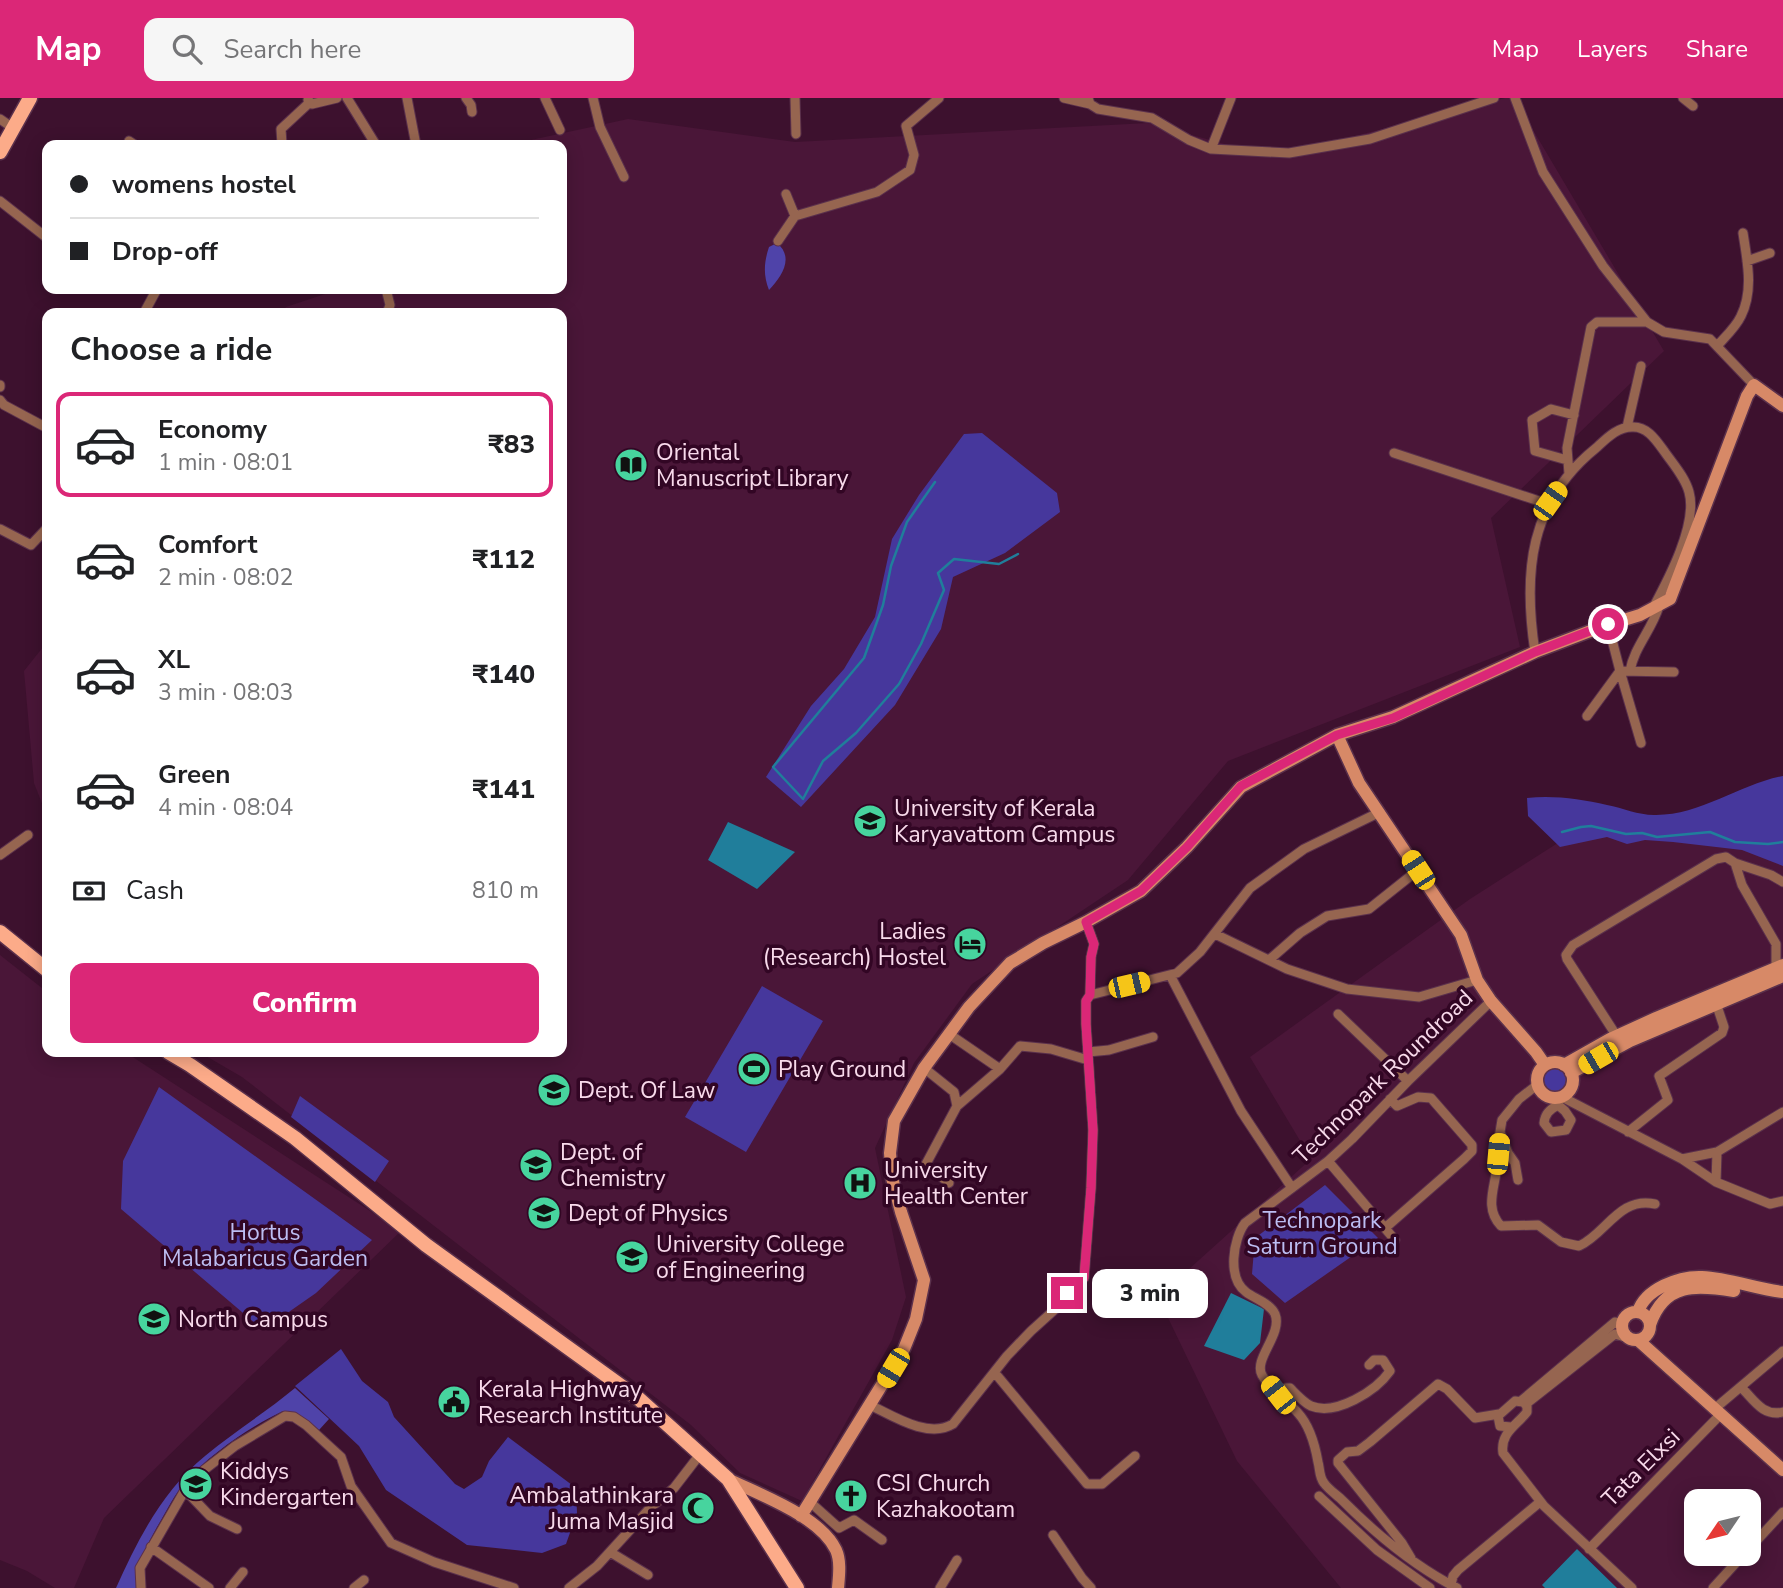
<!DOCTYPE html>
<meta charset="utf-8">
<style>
:root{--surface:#fff;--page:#f6f6f6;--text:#202124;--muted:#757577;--line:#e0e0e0;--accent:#db2777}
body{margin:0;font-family:"Nunito Sans",sans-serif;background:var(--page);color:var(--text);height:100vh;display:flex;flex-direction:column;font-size:26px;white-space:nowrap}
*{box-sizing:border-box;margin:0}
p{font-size:23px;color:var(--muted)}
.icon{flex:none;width:38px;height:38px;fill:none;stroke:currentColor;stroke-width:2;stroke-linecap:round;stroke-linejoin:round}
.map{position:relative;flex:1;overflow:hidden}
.details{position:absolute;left:42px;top:210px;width:525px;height:749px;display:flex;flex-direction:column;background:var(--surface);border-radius:14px;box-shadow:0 4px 18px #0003}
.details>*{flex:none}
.banner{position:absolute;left:42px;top:42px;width:525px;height:154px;border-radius:14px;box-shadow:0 4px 18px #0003;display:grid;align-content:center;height:154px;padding:0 28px;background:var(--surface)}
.needle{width:46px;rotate:235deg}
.buttons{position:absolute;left:1684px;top:1391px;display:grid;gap:14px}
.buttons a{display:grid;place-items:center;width:77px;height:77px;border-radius:14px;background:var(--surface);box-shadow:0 4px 18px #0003;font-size:35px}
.end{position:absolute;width:32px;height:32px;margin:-16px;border:9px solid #db2777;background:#fff;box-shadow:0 0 0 4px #fff}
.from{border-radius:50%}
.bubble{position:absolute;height:49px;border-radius:14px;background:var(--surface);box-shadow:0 4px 18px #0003;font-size:23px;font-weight:800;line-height:49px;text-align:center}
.car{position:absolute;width:21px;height:42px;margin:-21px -10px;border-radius:9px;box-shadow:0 0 5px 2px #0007;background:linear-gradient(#f5c518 24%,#345 0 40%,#f5c518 0 76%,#345 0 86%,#f5c518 0)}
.banner b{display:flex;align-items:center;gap:24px;height:66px;font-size:26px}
.banner b+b{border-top:2px solid var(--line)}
.banner i{width:18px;height:18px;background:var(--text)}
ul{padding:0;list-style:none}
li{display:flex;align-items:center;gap:21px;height:105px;margin:0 14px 10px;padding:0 14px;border:4px solid transparent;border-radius:14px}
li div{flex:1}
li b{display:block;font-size:26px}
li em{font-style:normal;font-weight:800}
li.selected{border-color:var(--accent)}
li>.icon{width:63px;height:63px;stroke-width:1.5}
h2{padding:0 28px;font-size:32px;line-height:84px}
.pay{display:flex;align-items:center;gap:18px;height:77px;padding:0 28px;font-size:26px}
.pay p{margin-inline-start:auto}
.button{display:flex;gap:14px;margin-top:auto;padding:14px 28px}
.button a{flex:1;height:80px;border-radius:14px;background:var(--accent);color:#fff;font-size:28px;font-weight:800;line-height:80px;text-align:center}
header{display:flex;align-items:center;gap:42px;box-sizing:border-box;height:98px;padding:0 35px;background:var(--accent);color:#fff}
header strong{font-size:33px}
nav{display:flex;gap:38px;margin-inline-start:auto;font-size:24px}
.search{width:490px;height:63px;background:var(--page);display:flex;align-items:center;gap:18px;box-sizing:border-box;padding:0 24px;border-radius:14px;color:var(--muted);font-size:26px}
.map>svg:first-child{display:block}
.built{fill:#4a1638;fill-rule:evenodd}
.green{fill:#46379c}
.forest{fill:#4f43a9}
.water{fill:#207e9b}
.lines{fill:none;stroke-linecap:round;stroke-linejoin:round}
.stream{stroke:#207e9b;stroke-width:2.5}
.street-casing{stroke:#5b314c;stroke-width:11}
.secondary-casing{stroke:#5b314c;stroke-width:15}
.primary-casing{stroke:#5b314c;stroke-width:17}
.street{stroke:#966550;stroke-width:9}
.secondary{stroke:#d78967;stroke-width:12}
.primary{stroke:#fcab89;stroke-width:14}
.route{stroke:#db2777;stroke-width:9}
.labels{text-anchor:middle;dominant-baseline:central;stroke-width:7;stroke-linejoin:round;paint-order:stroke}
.poi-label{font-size:23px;fill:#f8daeb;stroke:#320624;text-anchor:start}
.street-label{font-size:23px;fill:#f8daeb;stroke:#320624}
.park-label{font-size:23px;fill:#bcbdf2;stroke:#320624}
</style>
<header>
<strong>Map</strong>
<div class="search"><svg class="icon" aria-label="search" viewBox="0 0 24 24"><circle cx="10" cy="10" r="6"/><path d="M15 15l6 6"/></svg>Search here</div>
<nav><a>Map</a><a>Layers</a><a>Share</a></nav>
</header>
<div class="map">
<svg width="1783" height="1490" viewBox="0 0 1783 1490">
<rect width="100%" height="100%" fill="#3d112e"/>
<path class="built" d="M1505,0H1514L1664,253L1491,420L1520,549L1228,663L1128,782L972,886L914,965L875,1050L906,1199L892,1242L802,1403L740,1375L691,1327L242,979L199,954H562V215H281L286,209L340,191H562V47H508L628,21L795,44L1148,25L1272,59Z
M47,544V718L34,685L24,573Z
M1594,722L1783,750V1490H1341L1237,1363L1158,1199L1311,1061L1250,959L1470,801ZM1696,1404H1748V1456H1696Z
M0,857L47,894V954H125L401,1133L104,1420L74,1490H55L27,1473L0,1462Z"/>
<path class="green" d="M982,335L1057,395L1060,414L1005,455L953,479L941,531L895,607L801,709L766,679L811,608L844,571L875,519L892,441L919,397L964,336Z
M1783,678V768L1742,752L1673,744L1645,742L1627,746L1607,739L1560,749L1528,718L1527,700C1553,697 1581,701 1607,707C1623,710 1638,717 1654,717C1700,718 1740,686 1783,678Z
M762,888L823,923L746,1054L685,1019Z
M1541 982a14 14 0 1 1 28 0a14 14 0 1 1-28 0Z
M159,989L372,1142L316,1195L263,1232L121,1111L123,1063Z
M300,998L389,1063L375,1084L291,1019Z
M1325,1087L1378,1140L1285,1205L1252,1176L1255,1140Z
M341,1251L362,1283L388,1304L394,1319L455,1386L464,1391L482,1379L489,1363L508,1339L576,1390L577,1415L566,1446L542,1455L467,1447L386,1392L359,1348L295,1288Z"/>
<path class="forest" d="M777,145C795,160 781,179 769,192C763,177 764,164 769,149Z
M295,1290L329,1321L319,1332C307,1323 299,1315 283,1313C251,1328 209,1357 186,1383C174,1397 166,1414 157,1429C146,1449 135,1468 136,1490H116C138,1441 163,1392 205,1358C234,1334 266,1314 295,1290Z"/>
<path class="water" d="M728,724L795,754L757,791L708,762Z
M1231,1195L1264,1211L1260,1245L1244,1262L1204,1248Z
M1577,1451L1617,1490H1545L1542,1487Z"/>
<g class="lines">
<path class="stream" d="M935,384L907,424L891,468L883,507L864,560L773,669L803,701L823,663L856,635L899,586L921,546L944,492L938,475L954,461L999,466L1018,456
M1562,734L1581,729L1591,728L1626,736L1642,735L1657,739L1710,734L1735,744L1768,746L1783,744"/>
<defs>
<path id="street" d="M347,0L376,47
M407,0L416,47
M466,0L471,7L472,14
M545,0L560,32
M593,0L600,29L624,79
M795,0L796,36
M1064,0L1090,6
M1088,0L1090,6L1098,11L1152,20L1189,42L1211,51L1289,55L1370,41L1494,0
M1515,0L1543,74L1603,168L1647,224L1664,234L1710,241L1754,287
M1683,0L1693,8
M308,2L312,6L337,0
M0,21L13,30
M129,43L135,47
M282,47L281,31L309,5
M1211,51L1231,0
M786,96L795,118
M0,103L47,140
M778,143L795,118L877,94L910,72L914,57L906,28L939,0
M1747,163L1770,155
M386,191L390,207L387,215
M144,215L157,191
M1717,248C1725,239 1736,229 1741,218C1754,192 1747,162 1743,135
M0,287V289
M0,302L4,307L47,330
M1627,329L1641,268
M1394,355L1548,406
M1567,362L1535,353L1532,322L1551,311L1574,317
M1569,376L1567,350L1591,229L1597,224H1647
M0,431L31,447L47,430
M1608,526L1620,573L1674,574
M1535,554C1523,475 1529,404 1596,350C1606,341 1617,329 1632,329C1647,328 1656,342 1664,353C1673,366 1685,379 1689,394C1698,426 1668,482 1653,510
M1620,573L1641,645
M1630,573C1634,549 1652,532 1659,508
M1587,618L1620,573
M0,757L28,737
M1215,836L1287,871L1347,891L1419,899L1477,882
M1269,862L1300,835L1327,818L1369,811L1418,772
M1776,870V846L1742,787L1735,765L1771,777L1783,784
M1170,877L1241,1013L1292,1090
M1090,897L1177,875L1200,854L1250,790L1304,751L1380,714
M1338,916L1408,983
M949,936L1000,971
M1611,940L1616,937L1567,861L1566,857L1573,847L1716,761L1726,759L1735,765
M1088,954L1109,952L1153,939
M924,970L954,994L957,1008L926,1066L949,1085
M1562,999L1682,1061L1716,1084L1770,1106L1783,1103
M1557,1000L1558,1007C1549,1012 1545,1016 1544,1025L1551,1034L1566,1032L1571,1022L1565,1013L1558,1007
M957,1008L1000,971L1020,948L1051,951L1088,962
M1500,1034C1499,1045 1499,1057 1497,1068C1495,1090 1484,1110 1501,1128L1538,1127L1561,1144L1579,1148C1606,1136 1619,1098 1655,1106
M1628,1034L1668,1002L1659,978L1722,935L1724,929L1717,908
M1682,1061L1717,1054L1783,1014
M1328,1063L1395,1142
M1518,1082L1515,1065L1508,1055L1500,1034L1502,1022L1519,1001L1537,987
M1716,1084L1717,1054
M1385,1130L1464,1061L1472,1053V1047L1431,1000L1418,999L1397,1008L1390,1001
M995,1275L1087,1386H1102L1135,1358
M1741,1289C1754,1302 1763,1319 1783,1314
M1278,1297L1286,1290H1290C1296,1296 1303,1304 1311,1308C1336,1318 1376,1293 1390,1273L1383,1262H1374L1369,1267
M1521,1303L1615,1224L1622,1227
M1526,1306L1615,1236L1628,1240
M870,1307C893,1318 928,1341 953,1326L1007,1258L1031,1233L1062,1205L1067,1195L1084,1180L1091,1090L1093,1032L1086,926V903L1090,897L1091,859L1094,846L1086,824
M1719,1307L1783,1253
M1511,1329L1500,1328L1498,1318L1515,1303L1523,1304L1527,1308V1314C1516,1328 1500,1335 1503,1355L1544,1408L1632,1490
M185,1392L210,1418L237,1431
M1319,1398L1377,1452L1430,1490
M810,1404L839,1430L854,1422L882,1442
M1053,1437L1082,1480L1091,1490
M151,1449L209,1490
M1589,1451L1720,1317
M1748,1452L1783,1414
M610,1454L648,1477
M1411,1460L1402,1445L1338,1365V1362L1347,1354L1358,1353L1370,1344L1438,1286L1447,1291L1475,1320L1499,1316
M1451,1487L1453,1478L1458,1472L1540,1404
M141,1490L140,1470L185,1392L204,1372L235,1348L285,1318L294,1319L306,1327L341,1359L351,1388L391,1445L434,1464L514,1490
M230,1490L243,1474
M354,1490L364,1482
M569,1490L597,1468L651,1409L674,1390L701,1355
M940,1490L957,1462
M1457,1490C1414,1468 1377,1437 1343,1403C1337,1397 1329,1392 1324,1385C1319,1379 1320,1371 1318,1364C1315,1347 1310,1328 1298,1315C1287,1302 1270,1293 1262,1277C1253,1261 1283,1236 1275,1216C1270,1205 1255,1201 1246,1194C1227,1180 1233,1141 1245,1125L1328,1063L1352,1041L1408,983L1491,903
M1713,1490L1744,1456"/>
<path id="secondary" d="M1337,637L1359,685L1461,837L1477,882L1491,903L1536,954L1545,967
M1537 982a18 18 0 1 1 36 0a18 18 0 1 1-36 0Z
M1564,967L1610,941L1656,920L1783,867
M1571,975L1630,943L1783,878
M1622 1228a14 14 0 1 1 28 0a14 14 0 1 1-28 0Z
M1638,1214C1645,1191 1679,1178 1702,1179C1729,1180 1756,1191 1783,1194
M1650,1227C1664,1184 1697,1187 1734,1193
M1638,1242L1783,1372
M728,1381C760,1397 820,1418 836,1452C841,1463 839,1478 838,1490
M801,1418L904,1251L916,1221L924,1182L901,1114L892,1080L890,1055L894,1023L924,970L969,909L1010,865L1043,845L1086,824L1141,793L1187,749L1241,689L1337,637L1393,619L1535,554L1601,529L1640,517L1670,501L1747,298L1754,287L1783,308"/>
<path id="primary" d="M0,54L30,0
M0,834L47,872
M168,954L190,967L295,1040L426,1147L639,1301L728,1381L797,1490"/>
</defs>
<use href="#street" class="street-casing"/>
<use href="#secondary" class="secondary-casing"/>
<use href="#primary" class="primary-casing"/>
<use href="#street" class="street"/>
<use href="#secondary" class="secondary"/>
<use href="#primary" class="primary"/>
</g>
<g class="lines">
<path class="route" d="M1067,1195L1084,1180L1091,1090L1093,1032L1086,926V903L1090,897L1091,859L1094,846L1086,824L1141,793L1187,749L1241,688L1337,637L1393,620L1535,554L1608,526"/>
</g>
<defs>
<symbol id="library-disc" viewBox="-11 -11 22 22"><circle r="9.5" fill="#47d49e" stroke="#320624"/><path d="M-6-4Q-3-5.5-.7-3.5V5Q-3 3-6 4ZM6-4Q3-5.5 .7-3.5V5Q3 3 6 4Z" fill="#111"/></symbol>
<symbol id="university-disc" viewBox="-11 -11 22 22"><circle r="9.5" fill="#47d49e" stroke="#320624"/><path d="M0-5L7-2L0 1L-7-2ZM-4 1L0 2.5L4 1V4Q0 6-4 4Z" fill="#111"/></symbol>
<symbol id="hotel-disc" viewBox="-11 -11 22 22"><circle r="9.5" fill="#47d49e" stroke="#320624"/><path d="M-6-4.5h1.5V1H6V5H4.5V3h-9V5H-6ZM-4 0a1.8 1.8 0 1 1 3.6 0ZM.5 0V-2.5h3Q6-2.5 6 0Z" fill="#111"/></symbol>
<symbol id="stadium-disc" viewBox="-11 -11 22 22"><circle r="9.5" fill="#47d49e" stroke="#320624"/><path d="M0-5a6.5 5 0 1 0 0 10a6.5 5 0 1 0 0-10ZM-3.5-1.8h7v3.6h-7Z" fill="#111"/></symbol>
<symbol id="hospital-disc" viewBox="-11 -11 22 22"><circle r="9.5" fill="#47d49e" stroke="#320624"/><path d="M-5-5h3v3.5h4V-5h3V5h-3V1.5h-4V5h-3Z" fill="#111"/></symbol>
<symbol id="civic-disc" viewBox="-11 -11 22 22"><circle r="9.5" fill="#47d49e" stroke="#320624"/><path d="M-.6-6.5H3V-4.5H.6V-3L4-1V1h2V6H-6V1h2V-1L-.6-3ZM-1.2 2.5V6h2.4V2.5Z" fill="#111"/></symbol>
<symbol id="school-disc" viewBox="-11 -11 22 22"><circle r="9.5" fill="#47d49e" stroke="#320624"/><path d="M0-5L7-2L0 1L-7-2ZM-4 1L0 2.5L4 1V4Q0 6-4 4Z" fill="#111"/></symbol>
<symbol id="church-disc" viewBox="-11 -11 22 22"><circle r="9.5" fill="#47d49e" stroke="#320624"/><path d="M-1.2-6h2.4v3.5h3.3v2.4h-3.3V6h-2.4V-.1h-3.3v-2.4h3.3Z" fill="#111"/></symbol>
<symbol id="mosque-disc" viewBox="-11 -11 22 22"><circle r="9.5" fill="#47d49e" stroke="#320624"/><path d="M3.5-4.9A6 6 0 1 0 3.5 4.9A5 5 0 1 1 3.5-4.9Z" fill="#111"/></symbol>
</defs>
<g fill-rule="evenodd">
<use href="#library-disc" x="612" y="348" width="38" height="38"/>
<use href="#university-disc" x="851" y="704" width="38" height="38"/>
<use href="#hotel-disc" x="951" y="827" width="38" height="38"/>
<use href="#stadium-disc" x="735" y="952" width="38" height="38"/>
<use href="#university-disc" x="535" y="973" width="38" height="38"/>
<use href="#university-disc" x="517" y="1048" width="38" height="38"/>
<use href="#hospital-disc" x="841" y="1066" width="38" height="38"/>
<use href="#university-disc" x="525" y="1096" width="38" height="38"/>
<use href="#university-disc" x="613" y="1140" width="38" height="38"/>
<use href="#university-disc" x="135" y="1202" width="38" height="38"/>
<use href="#civic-disc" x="435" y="1285" width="38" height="38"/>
<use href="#school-disc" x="177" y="1367" width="38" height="38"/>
<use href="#church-disc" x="832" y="1379" width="38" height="38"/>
<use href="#mosque-disc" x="679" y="1391" width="38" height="38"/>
</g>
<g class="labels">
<g class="poi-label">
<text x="656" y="354">Oriental<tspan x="656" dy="26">Manuscript Library</tspan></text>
<text x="894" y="710">University of Kerala<tspan x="894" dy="26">Karyavattom Campus</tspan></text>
<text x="946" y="833" text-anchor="end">Ladies<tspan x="946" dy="26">(Research) Hostel</tspan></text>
<text x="778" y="971">Play Ground</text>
<text x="578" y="992">Dept. Of Law</text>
<text x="560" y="1054">Dept. of<tspan x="560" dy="26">Chemistry</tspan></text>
<text x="884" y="1072">University<tspan x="884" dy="26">Health Center</tspan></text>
<text x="568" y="1115">Dept of Physics</text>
<text x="656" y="1146">University College<tspan x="656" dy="26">of Engineering</tspan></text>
<text x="178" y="1221">North Campus</text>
<text x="478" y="1291">Kerala Highway<tspan x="478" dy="26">Research Institute</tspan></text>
<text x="220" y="1373">Kiddys<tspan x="220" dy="26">Kindergarten</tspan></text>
<text x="876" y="1385">CSI Church<tspan x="876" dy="26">Kazhakootam</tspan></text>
<text x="674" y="1397" text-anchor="end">Ambalathinkara<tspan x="674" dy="26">Juma Masjid</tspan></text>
</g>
<g class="street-label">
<text transform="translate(1383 979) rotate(-44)">Technopark Roundroad</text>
<text transform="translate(1641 1370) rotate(-45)">Tata Elxsi</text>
</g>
<g class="park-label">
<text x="1322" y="1122">Technopark<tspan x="1322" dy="26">Saturn Ground</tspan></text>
<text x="265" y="1134">Hortus<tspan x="265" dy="26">Malabaricus Garden</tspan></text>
</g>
</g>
</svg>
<div class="buttons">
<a><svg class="needle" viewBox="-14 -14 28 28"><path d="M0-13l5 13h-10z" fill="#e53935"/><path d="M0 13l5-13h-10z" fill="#757577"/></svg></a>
</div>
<i class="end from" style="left:1608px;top:526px"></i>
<i class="end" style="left:1067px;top:1195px"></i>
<div class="bubble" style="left:1092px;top:1171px;width:116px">3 min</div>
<i class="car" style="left:1550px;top:403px;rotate:35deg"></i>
<i class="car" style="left:1418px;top:772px;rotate:327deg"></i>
<i class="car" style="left:1129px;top:887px;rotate:77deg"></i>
<i class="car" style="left:1598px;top:960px;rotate:240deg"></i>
<i class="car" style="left:1498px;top:1056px;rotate:5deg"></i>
<i class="car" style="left:893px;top:1270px;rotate:211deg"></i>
<i class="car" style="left:1278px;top:1297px;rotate:322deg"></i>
<div class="banner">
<b><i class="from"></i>womens hostel</b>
<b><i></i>Drop-off</b>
</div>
<section class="details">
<h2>Choose a ride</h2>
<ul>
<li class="selected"><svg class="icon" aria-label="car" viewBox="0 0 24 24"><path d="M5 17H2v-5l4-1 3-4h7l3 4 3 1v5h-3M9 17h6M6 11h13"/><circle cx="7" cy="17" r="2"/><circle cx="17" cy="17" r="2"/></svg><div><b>Economy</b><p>1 min · 08:01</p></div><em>₹83</em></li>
<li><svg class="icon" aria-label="car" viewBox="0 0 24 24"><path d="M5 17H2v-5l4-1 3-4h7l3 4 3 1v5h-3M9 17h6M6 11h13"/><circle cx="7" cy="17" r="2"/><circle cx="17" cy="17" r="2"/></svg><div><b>Comfort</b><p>2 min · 08:02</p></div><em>₹112</em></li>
<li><svg class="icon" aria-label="car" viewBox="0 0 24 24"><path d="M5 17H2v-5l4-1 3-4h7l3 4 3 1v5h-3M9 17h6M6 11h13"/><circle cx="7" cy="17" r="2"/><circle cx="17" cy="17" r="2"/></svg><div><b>XL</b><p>3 min · 08:03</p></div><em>₹140</em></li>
<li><svg class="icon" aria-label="car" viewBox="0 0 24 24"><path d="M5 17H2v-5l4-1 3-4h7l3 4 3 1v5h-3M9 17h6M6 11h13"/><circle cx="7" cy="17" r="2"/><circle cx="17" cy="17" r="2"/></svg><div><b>Green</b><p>4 min · 08:04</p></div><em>₹141</em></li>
</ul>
<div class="pay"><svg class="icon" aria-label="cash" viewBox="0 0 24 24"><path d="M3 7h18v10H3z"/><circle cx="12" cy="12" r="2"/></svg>Cash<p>810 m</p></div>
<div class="button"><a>Confirm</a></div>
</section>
</div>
